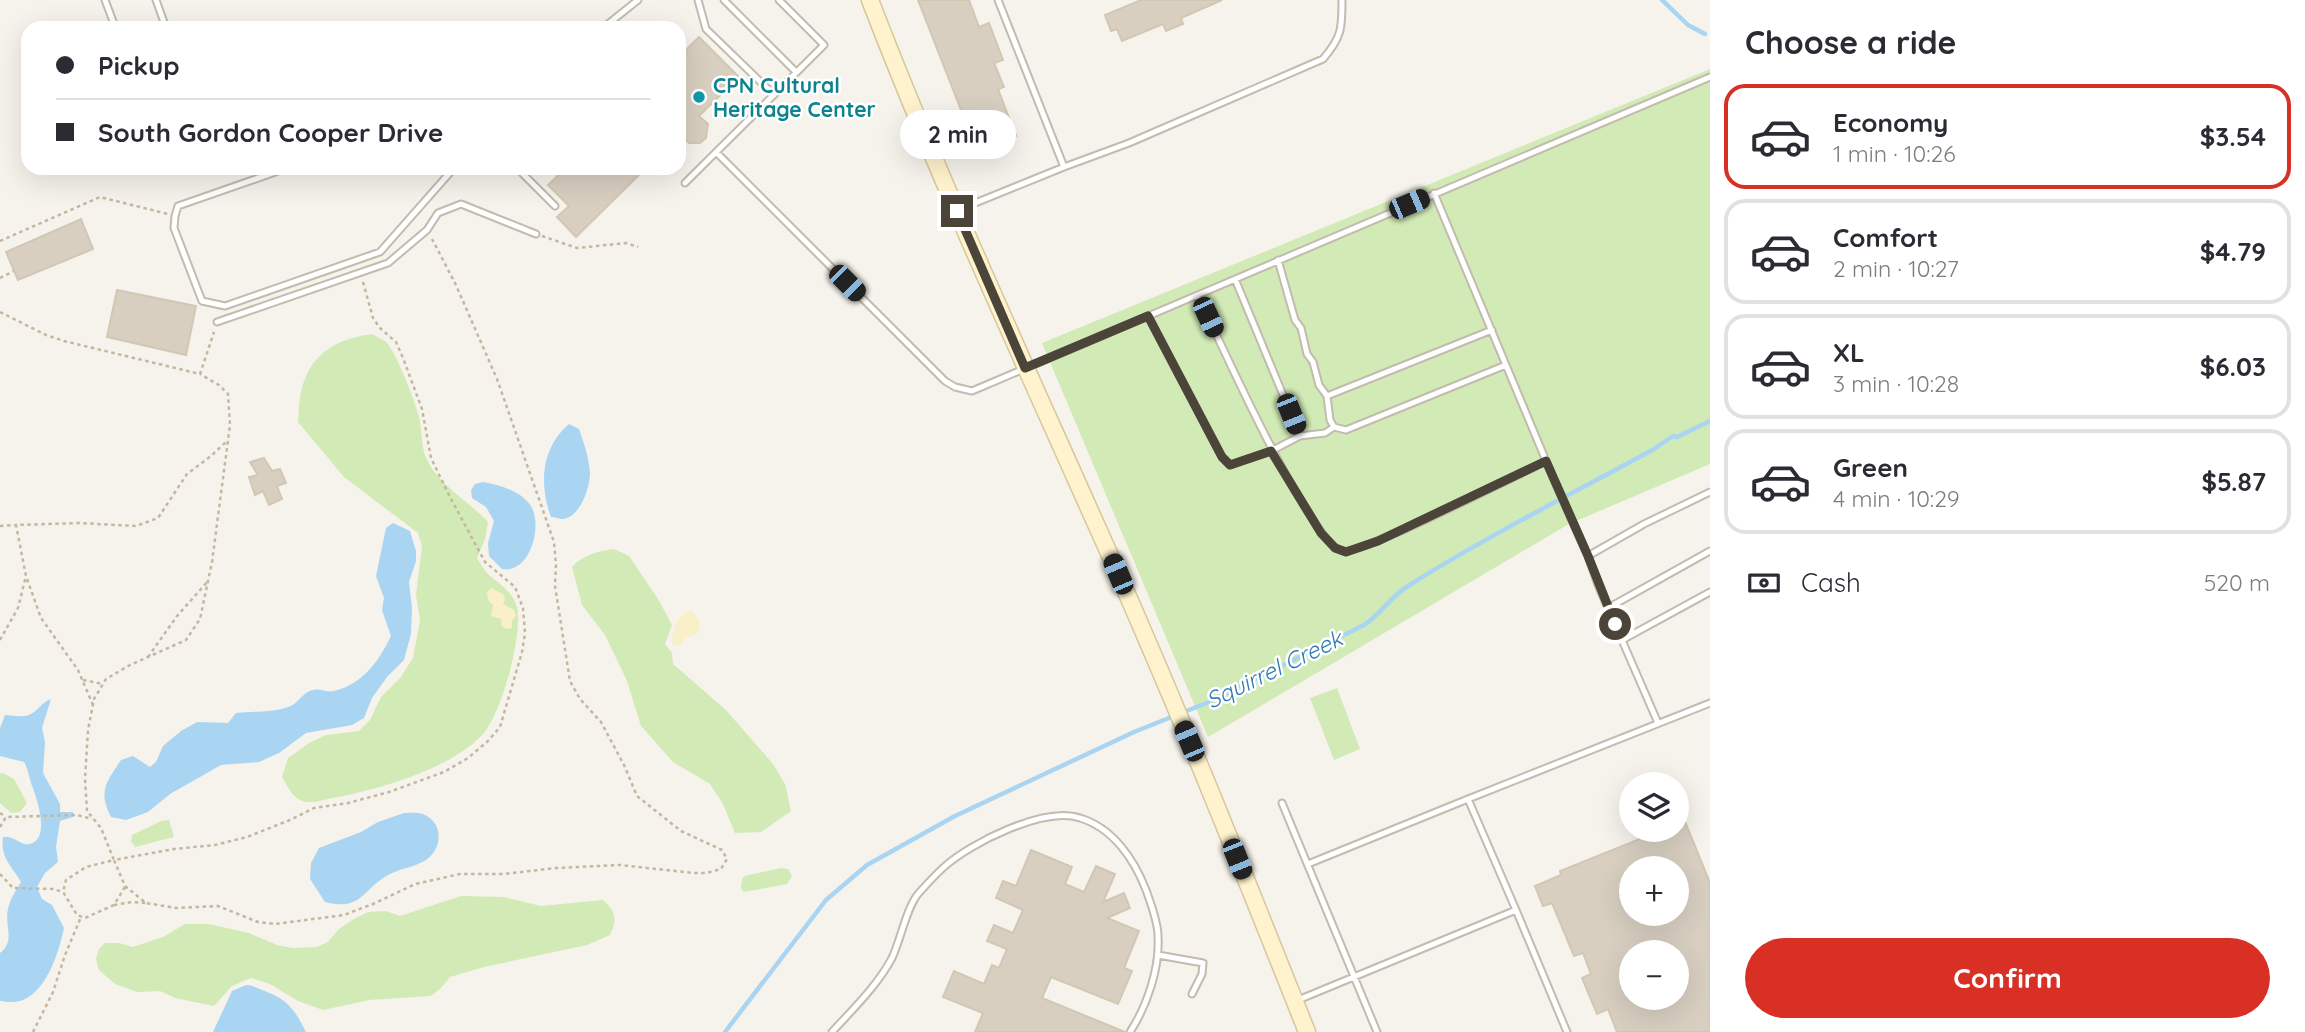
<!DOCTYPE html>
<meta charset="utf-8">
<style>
:root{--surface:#fff;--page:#f7f7f7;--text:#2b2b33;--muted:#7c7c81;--line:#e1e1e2;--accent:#d93025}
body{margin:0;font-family:Quicksand,sans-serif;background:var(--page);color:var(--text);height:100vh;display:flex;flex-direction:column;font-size:26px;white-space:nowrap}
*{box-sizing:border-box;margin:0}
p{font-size:23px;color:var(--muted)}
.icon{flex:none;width:38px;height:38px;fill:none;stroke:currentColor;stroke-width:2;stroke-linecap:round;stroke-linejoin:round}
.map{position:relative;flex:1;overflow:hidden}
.side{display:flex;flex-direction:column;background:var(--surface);width:595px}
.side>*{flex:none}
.top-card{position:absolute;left:21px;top:21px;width:665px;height:154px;border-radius:21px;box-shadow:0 7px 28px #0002;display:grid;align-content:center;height:154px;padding:0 35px;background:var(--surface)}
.fabs{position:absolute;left:1619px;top:772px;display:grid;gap:14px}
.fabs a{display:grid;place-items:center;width:70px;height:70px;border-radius:50%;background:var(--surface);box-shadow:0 7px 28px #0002;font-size:35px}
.end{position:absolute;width:32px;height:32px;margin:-16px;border:9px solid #4b4439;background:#fff;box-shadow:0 0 0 4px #fff}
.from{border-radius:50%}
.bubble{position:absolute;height:49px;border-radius:24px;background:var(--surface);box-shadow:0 7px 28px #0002;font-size:23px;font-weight:800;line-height:49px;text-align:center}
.car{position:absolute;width:21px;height:42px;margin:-21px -10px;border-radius:9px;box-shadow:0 0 5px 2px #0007;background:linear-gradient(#222 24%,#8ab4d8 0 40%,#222 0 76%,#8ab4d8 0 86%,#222 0)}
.top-card b{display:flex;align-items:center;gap:24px;height:66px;font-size:26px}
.top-card b+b{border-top:2px solid var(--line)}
.top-card i{width:18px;height:18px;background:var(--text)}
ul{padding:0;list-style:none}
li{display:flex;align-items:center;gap:21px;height:105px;margin:0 14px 10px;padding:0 21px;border:4px solid var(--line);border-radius:21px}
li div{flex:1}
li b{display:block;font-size:26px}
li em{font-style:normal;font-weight:800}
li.current{border-color:var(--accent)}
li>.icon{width:63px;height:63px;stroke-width:1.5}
h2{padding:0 35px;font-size:32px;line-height:84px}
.pay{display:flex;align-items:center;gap:18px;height:77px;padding:0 35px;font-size:26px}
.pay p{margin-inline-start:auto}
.cta{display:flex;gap:14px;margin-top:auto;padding:14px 35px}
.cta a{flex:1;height:80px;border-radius:42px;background:var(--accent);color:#fff;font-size:28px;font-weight:800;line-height:80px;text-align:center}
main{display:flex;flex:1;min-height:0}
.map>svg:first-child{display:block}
.green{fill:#d2eab5}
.sand{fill:#f9efc9}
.water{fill:#a9d4f2}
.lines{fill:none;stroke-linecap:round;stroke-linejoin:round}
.stream{stroke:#a9d4f2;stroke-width:4.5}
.building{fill:#d8cfc1;stroke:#d3c7b4;stroke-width:2;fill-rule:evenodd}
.lane-casing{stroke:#c2bbae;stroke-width:9}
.secondary-casing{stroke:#d6c79b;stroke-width:19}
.path{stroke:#c4b79f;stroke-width:2.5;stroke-dasharray:3.5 3.5;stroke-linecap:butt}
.lane{stroke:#fff;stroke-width:5}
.secondary{stroke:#fff3cd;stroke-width:16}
.route{stroke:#4b4439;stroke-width:9}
.culture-dot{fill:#0f9aa8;stroke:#fff;stroke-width:2.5}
.labels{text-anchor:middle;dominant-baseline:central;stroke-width:5;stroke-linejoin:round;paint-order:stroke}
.culture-label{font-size:21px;font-weight:bold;fill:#0d838f;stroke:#fff;text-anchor:start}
.water-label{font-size:23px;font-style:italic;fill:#2e7ab2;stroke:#fff}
</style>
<main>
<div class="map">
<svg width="1710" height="1032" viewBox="0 0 1710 1032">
<rect width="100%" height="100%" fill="#f6f3ec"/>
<path class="green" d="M1710,69V464L1569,524L1208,737L1042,343Z
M372,334C376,336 382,339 386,342C396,351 415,402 419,417C422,429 421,443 425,455C436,484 468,500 488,522L485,539L477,558C480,563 483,568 486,572C497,583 513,591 517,607C523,634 502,713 483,734C451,769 380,789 333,798C326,799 315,803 307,802C294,801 288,787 282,777L288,758L309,743L326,735L359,731L370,720L381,697L400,678L413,658L420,620L416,595L422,546L418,533L344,477L298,422C299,411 299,399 302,388C312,352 337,339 372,334Z
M614,549L629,556L658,599L672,625L665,644L672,653L673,664L726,710L773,764L785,784L791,811L761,832L735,833L723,804L710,784L673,762L641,726L627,681L605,635L582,605L572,567C584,554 597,552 614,549Z
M1337,688L1360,749L1334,760L1310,698Z
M3,773L14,779L27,803L20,812L11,813L0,803V774Z
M169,820L174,837L135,847L131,841L132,835L161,821Z
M781,868L788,869L792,876L787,884L744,892L741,888L742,879L745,876Z
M461,896L504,897L541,906L603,900C617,913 617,919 610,935L587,945L484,967L450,977L441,988L431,996L369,1000L323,1010L298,1001L270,984L251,978L232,986L214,1006L175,998L160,991L137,992L115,984L99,970L96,959L99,949L105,943H119L133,947L163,937L185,924H209L249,933L277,945L292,948L317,947L328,942L339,929L354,919L368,912L386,911L400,916Z"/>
<path class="sand" d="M492,588L504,595L505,600L503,604L514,610L516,616L512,621V628L506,629L502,626L501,619L491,616L493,605L488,600L487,592Z
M691,610C698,618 703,624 697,634L685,638L679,646H674L671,641C676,627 674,616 691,610Z"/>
<path class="water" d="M569,424L579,429C584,443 589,458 590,473C590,488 580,517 563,519C559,519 555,517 551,517C539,485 541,448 569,424Z
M483,482C500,485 521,491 531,506C543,526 530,574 502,569L489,556L488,543L494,521L486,507L472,498L471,490L475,484Z
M393,523L410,531L416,551V561L409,582L412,608L411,634L404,660L387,677L372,698L364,718L352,725L306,733L279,753L259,762L221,765L170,794L148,812L126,820L111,817C98,791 106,783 121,760L133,756L150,767L156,762L163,746L181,731L197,722L228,723L236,713C253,711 275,713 291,706C299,702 303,692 313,690C320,688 327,693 334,691C363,684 379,661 391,636L382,610L384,598L376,576L386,528Z
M51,699L42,728L45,742L43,773L60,804V812H73V817L60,821L56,847L58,862L45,873L37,887L42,899L52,905L64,928C59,952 47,990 23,1000C16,1003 7,1002 0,1001V953C16,941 4,925 8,909C10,899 16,890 21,882C12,866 0,858 3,837C14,835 20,846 29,844C51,840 37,800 33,788C29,779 29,771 24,762L0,756V728L5,715C11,715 19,717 25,716C36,715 41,702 51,699Z
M404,813C411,813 419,812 425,815C444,824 442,849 426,860C415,867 402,868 390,874C362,888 363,912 325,902L310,879L311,863L319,848L361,832L378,822Z
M246,985C253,985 256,988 262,990C287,999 294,1008 306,1032H213L232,991Z"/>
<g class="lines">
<path class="stream" d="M1662,0L1688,25L1705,34
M725,1032L826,900L867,865L955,816L1134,732L1209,702L1364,625C1381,614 1391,596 1408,586C1487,536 1572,494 1654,449L1673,436L1677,437L1710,421"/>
</g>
<path class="building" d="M918,0H969L979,27L989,23L1003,60L994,63L1004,87L998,89L1016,136L977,151Z
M1141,0H1222L1181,18L1183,24L1166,31L1163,24L1122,41L1117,29L1111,31L1105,15Z
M699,37L739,77L699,116L708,124L706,138L700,143H689L679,132V57Z
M566,168H646L576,237L557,217L569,206L548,185Z
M81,219L93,249L18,280L6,252Z
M117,290L196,306L186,355L107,337Z
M264,458L272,471L280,469L286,483L277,486L282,499L269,505L263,491L255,495L249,477L258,475L250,462Z
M1677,802L1710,883V1032H1617L1608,1009L1597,1014L1582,978L1591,974L1583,953L1574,956L1552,903L1543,906L1535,886L1561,875L1560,871L1662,830H1676ZM1631,868H1676V914H1631ZM1631,952H1676V998H1631Z
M1031,850L1072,867L1065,884L1084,892L1096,866L1115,874L1103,902L1124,893L1130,908L1107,918L1139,931L1124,968L1132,971L1118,1004L1051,977L1042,998L1125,1032H975L983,1013L943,997L954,971L984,984L992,965L999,968L1007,949L987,941L994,925L1013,933L1023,910L996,898L1003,881L1016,886Z"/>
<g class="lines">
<defs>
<path id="lane" d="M105,0L114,24L118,28
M156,0L166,28
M698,0L706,29L774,95
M724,0L796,72
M153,28L165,24
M603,28L638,0
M716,152L945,381L955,387L972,391L1710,77
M1064,167L1129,143L1323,59C1342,37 1342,28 1342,0
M287,168L178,206L175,216L174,228L202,301L225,306L380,252L454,168
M517,168L555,206
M685,183L824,45L779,0
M1434,193L1554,480L1588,556
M958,210L1064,167L998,0
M1278,260L1295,320L1301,328L1307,354L1313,362L1319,385L1327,396L1330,420L1334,427
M1235,279L1300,436
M1198,295C1216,333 1310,545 1343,551C1363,554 1517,475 1546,461
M1148,316L1222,457L1230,465L1271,451L1300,436L1325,433L1334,427L1346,430L1506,365
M217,322L388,263L427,230L438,213L461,204L536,234
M1327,396L1492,330
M1608,608L1710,551
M1622,640L1710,592
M1658,723L1598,585L1588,556L1644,524L1710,492
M1282,803L1377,1032
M1308,864L1468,799
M1516,910L1468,799L1710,703
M1158,955L1203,963L1202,974L1192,994
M1298,1000L1516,910L1567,1032
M832,1032C853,1009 877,986 892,958C901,939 906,909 918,894C926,885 935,875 944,867C970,843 1045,806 1080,818C1113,828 1134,859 1146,890C1151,904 1158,922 1158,936C1160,968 1147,1006 1130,1032"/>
<path id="secondary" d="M870,0C938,177 1018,349 1095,522C1171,690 1239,861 1307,1032"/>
</defs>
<use href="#lane" class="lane-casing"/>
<use href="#secondary" class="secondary-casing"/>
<path class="path" d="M542,236L577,248L626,243L638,247
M0,241L100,197L168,214
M0,278L14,271
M363,282L373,318L380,328L396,342L403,358L422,409L431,458L450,497L485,562L515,587L523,608L525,633L522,652L500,727L488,741L468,758L444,772L389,792L348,803L314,808L290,820L247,837L215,845L174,849L114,860L125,886L146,903L176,908L218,906L258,922L275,924L344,915L373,904L415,884L460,874H504L556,868L620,865L694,873H706L721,869L727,859L722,850L681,831L637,796L624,765L601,722L580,699L570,681L555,586L556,565L554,542L497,379L455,283L432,239
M0,312L46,335L64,341L200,374L214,332
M0,526L16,525
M27,579L41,618L78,670L93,705
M0,640L18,608L26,576L16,525L79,523L136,526L158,518L187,474L211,456L228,440
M148,657L177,616L209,580
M83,680L103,684
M0,813L6,817
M0,827L6,817L77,815L92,819
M0,874L13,888L53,889L63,892
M125,887L114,905L85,918L77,915L63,892L66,880L86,867L114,860L101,828L87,811L85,779L88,730L94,699L106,679L130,665L186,640L200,619L212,562L230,425L228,394L219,385L200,374
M114,905L132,902L146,903
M33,1032L53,992L65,955L81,917"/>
<use href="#lane" class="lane"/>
<use href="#secondary" class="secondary"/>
</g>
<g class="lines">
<path class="route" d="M957,211L1025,368L1148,316L1222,457L1230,465L1271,451L1321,533L1335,548L1346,552L1378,541L1546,461L1588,556L1615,624"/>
</g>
<circle class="culture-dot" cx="699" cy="97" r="7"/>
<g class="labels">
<g class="culture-label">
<text x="713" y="85">CPN Cultural<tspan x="713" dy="24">Heritage Center</tspan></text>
</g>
<g class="water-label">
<text transform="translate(1274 669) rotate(-26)">Squirrel Creek</text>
</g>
</g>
</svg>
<div class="fabs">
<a><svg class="icon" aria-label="layers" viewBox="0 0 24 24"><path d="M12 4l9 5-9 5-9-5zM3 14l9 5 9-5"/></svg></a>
<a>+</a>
<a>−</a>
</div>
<i class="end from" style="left:1615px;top:624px"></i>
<i class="end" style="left:957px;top:211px"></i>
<div class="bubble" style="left:900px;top:110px;width:116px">2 min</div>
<i class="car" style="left:1409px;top:204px;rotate:67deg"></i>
<i class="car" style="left:847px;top:283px;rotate:135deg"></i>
<i class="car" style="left:1208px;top:317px;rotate:155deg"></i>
<i class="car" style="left:1291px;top:414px;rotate:158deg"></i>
<i class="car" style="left:1118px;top:574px;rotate:337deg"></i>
<i class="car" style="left:1189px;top:741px;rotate:337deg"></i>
<i class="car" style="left:1237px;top:859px;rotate:158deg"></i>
<div class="top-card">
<b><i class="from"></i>Pickup</b>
<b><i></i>South Gordon Cooper Drive</b>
</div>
</div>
<section class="side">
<h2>Choose a ride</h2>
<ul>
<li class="current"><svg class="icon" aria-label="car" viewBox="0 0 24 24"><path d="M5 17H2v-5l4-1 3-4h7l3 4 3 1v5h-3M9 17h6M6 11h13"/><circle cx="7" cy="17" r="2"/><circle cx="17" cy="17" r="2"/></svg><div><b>Economy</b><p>1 min · 10:26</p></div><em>$3.54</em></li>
<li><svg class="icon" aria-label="car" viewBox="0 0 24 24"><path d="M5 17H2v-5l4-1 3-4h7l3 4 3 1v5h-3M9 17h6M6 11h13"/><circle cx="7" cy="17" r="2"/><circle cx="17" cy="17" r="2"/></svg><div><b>Comfort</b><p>2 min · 10:27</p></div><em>$4.79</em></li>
<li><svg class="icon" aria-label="car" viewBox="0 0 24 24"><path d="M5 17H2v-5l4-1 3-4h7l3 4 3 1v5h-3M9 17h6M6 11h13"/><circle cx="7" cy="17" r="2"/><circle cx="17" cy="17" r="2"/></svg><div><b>XL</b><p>3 min · 10:28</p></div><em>$6.03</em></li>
<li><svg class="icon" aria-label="car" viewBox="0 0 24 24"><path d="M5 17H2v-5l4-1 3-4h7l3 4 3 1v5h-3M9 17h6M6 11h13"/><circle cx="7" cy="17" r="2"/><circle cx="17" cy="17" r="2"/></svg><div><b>Green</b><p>4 min · 10:29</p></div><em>$5.87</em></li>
</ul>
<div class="pay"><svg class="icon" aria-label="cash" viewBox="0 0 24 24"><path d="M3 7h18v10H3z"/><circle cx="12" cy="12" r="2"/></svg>Cash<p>520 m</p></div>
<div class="cta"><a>Confirm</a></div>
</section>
</main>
